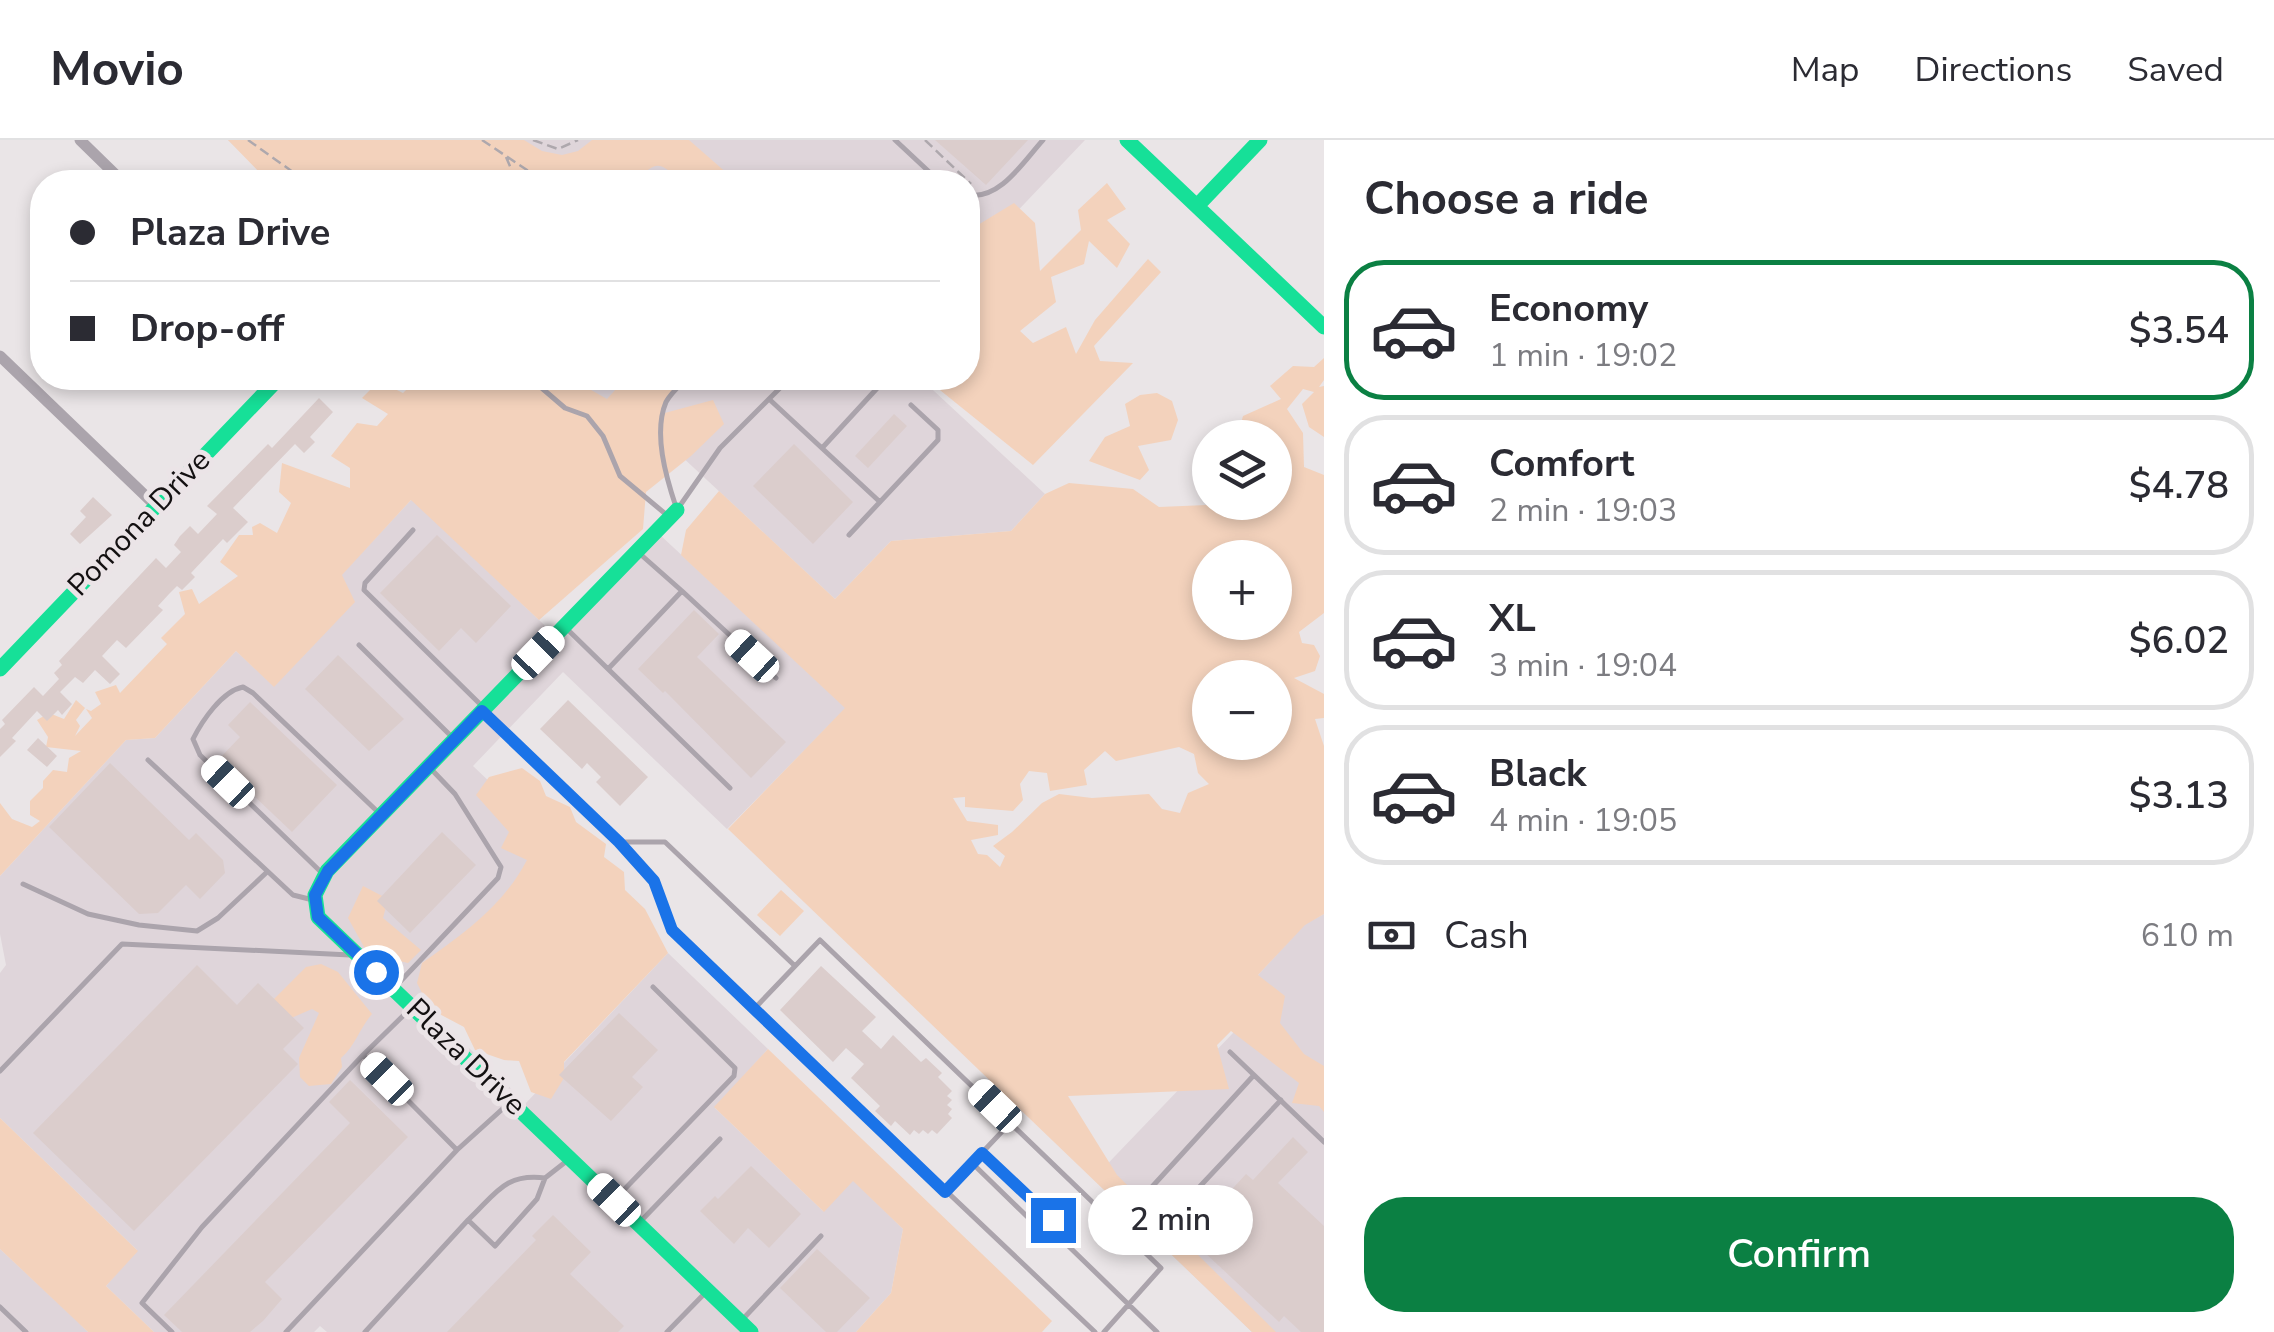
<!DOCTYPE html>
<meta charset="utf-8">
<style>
:root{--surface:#fff;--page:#f2f2f3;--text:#2b2b33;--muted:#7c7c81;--line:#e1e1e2;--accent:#0b8043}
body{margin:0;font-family:"Nunito Sans",sans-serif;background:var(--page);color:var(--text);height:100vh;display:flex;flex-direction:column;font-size:38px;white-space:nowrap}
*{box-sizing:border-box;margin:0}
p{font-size:32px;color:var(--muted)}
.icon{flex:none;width:55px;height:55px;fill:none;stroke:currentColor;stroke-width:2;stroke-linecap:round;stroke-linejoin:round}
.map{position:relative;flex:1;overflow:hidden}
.drawer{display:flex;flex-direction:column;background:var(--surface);width:950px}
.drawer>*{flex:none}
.top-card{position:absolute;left:30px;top:30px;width:950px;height:220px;border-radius:40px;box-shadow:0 5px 15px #0003;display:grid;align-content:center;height:220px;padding:0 40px;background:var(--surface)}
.fabs{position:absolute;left:1192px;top:280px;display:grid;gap:20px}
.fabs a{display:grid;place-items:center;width:100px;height:100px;border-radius:50%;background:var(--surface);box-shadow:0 5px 15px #0003;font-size:50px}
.end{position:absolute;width:45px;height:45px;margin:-22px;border:12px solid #1a73e8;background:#fff;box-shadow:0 0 0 5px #fff}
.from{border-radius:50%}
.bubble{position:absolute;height:70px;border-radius:35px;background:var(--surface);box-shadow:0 5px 15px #0003;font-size:32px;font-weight:600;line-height:70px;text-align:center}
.car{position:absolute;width:30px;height:60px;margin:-30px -15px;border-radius:12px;box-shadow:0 0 8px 2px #0007;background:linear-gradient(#fff 24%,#345 0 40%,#fff 0 76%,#345 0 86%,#fff 0)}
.top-card b{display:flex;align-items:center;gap:35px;height:95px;font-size:38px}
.top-card b+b{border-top:2px solid var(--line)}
.top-card i{width:25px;height:25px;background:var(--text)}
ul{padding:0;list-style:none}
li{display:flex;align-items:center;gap:30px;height:140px;margin:0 20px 15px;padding:0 20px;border:5px solid var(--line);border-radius:40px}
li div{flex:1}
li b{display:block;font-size:38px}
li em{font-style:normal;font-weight:600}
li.active{border-color:var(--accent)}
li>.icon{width:90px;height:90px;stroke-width:1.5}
h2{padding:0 40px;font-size:45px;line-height:120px}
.pay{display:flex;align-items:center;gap:25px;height:110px;padding:0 40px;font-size:38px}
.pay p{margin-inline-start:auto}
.primary-button{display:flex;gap:20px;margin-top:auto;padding:20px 40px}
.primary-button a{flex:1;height:115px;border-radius:40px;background:var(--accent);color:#fff;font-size:40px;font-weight:600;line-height:115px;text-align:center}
header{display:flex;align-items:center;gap:60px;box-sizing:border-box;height:140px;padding:0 50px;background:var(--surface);border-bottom:2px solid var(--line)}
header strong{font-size:48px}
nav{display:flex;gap:55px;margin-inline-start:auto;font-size:35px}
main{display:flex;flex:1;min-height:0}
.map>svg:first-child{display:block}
.built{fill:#dfd5da}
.green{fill:#f3d2bc;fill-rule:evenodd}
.building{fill:#dbcdcc}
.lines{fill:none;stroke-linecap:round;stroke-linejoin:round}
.path{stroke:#aea8ad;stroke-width:2.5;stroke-dasharray:10 5;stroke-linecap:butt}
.lane{stroke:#aba4ac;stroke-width:5}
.street{stroke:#aba4ac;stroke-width:11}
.fast{stroke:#16e098;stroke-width:15}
.route{stroke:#1a73e8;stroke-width:12}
.labels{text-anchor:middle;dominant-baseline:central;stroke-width:10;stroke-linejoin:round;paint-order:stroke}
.street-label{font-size:30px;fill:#131011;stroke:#ebe4e7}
</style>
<header>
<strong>Movio</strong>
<nav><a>Map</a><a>Directions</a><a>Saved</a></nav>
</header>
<main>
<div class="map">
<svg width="1324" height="1192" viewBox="0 0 1324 1192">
<rect width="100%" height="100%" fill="#eae5e7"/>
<path class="built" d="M228,0H1085L968,123V42H272Z
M488,238H920L1045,354L1011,391L891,401L835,459L651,288Z
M412,359L559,499L659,394L846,568L727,689L563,532L473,626L558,707L417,858L526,963L668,813L768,909L715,968L823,1071L853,1040L903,1089L891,1153L856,1192H327L320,1186L314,1192H154L106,1146L137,1110L0,978V833L6,825L0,794V736L126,600L155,598L236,511L274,546L341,435Z
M1324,774V1192H1252L1093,1039L1257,868L1258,835L1305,784Z
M0,1109L75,1179L88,1192H0Z"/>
<path class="green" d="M228,0H524L542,11L562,15L578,11L592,0H689L737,42H681C659,21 657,20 635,42H269Z
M1107,43L1126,69L1107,80L1130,104L1117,128L1089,101L1084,124L1051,137L1056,162L1020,191L1033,203L1066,187L1076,214L1095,180L1148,119L1161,132L1094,206L1100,221L1133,223L1033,325L925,238H968V91L1014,63L1035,83L1040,131L1081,90L1078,70Z
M1324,218V240L1319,247L1324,246V297L1309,287L1302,264L1314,252L1303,249L1287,269L1303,293L1304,327L1324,335V473L1299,492L1302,503L1314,505L1320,516L1315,531L1294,538L1324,554V578L1315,579L1324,606V774L1305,785L1258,835L1285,856L1280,883L1304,914L1324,926V972L1319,966L1292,963L1299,943L1231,891L1217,905L1229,949L1068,956L1117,1035L1276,1192H1252L728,689L845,568L681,415L686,390L719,351L835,459L891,401L1011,391L1045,354L1069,343L1133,349L1159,367L1275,362V298L1237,297L1243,276L1281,259L1270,246L1293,226L1314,227ZM1210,418H1275V482H1210ZM1210,538H1275V602H1210ZM1179,607L1194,614L1198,633L1209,644L1188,653L1180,673L1162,669L1149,654L1092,658L1059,654L1042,663L1012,692L993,706L1005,716L1000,727L987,715L978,714L971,700L998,695V685L967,681L953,658L965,657V667L1013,671L1023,660L1020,644L1029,631L1047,633L1050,651L1087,645L1084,630L1105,611L1116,621Z
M418,238H570L607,259L626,238H678L661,274L713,260L724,284L691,316L646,352L643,389L539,480L411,360L342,435L355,462L274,547L236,511L155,598L126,600L0,736V663L12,679L32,687L40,681L30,675V661L43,648V641L53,630L67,632L69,618L81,611L46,607L48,597L37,580L49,573L64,579L76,560L85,568L76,580L80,586L75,596L92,578L86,569L91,571L101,564L95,552L116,545L120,553L167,504L161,498L185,474L179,452L192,449L199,464L238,436L220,422L239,395H253L252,387L260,383L277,393L291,363L279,352L282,323L350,348V328L331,316L357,283L377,286L388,274L362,258L379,241L403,253Z
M1157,253L1172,261L1178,280L1171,300L1138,306L1149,330L1140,340L1089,321L1105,297L1130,286L1125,264L1140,255Z
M522,628L540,641L546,656L570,667L576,682L606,704L604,717L624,732L625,750L645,769L668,813L564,922V938L551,959L531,952L519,921L504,920L475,910L464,887L430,869L417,843L422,823C463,794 503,766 527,720L501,708L509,692L476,655L489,637Z
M363,746L388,759L383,778L421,810L408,823L368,814L348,778Z
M781,750L804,771L780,796L757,775Z
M321,824L338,832L372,874C359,889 356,905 341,918L342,927L331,944L309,946L300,937L299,918L319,873L312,869L289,879L271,862L306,827Z
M768,909L1052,1181L1042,1192H856L891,1153L903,1089L853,1041L824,1072L714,967Z
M0,978L138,1111L106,1146L154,1192H88L0,1109Z"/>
<path class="building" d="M935,0H1028L986,45Z
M319,258L333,272L310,297L315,302L304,313L295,304L233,368L248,382L227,403L223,399L191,433L195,437L182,450L177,446L169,454L158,466L163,470L126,508L117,500L102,516L120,534L110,544L95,530L83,543L75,537L60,552L72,564L62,575L58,570L47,581L37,571L12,598L16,601L0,617V589L5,584L2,580L34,547L43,556L59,539L54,533L62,525L59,521L156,418L166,428L181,412L174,405L180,396L190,386L198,394L217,374L207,366L268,304L272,308Z
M894,274L907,286L868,328L855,316Z
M794,304L853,362L813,404L753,346Z
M93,357L112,375L80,404L70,394L86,377L80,371Z
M437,395L511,466L476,503L461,488L439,511L380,453Z
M694,470L719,494L697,517L786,602L751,638L665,551L663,553L638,529Z
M338,515L404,579L369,611L305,549Z
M568,560L648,637L620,666L596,642L601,637L587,623L582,629L540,589Z
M250,562L337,645L292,692L217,621L240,597L228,585Z
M38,598L57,616L47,627L27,610Z
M110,623L189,700L196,693L223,720L225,733L200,759L186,745L158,773L139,774L49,687Z
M442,692L476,725L410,793L377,761Z
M197,825L237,865L258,843L304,888L283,909L298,924L134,1091L33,993Z
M821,826L876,877L862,891L881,909L893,895L921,922L926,918L942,933L938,937L952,951L947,956L952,960L947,965L952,969L948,974L952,978L937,994L932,990L928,994L923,990L919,994L914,990L910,995L895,981L891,986L875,971L880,966L851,938L864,924L846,908L833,922L780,870Z
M619,873L658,910L632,937L643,947L611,981L559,935Z
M350,940L408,997L265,1142L282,1159L263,1181L250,1192H182L164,1175L350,983L329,962Z
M1293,997L1308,1012L1278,1043L1324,1086V1192H1301L1284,1176L1279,1182L1188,1097L1246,1034L1253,1040Z
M751,1026L801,1074L769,1108L748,1088L734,1104L700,1071L715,1056L718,1059Z
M553,1075L591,1112L570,1134L624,1186L618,1192H447L536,1100L532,1096Z
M817,1109L870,1158L837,1192H826L780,1148Z"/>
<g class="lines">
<path class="path" d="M248,0L307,42
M482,0L533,34
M533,0L558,9L578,0
M925,0L971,44
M506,17L517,42"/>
<path class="lane" d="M895,0L940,42
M643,42C653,36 662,33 672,42
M968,55C1000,60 1023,22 1043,0
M530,238L565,268L587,276L603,296L620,336L668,376
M769,259L880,362
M823,307L881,244L880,238
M676,367C666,337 653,293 666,262C671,253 680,245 687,238
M679,367L720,308L790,238
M413,390L365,443L364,450L482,566
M849,395L938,300V290L911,265
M639,413L682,451
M566,488L730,648
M359,505L452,597
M608,529L682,451L776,538
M484,573L619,702L654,741L672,790L753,868
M148,620L293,755L313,760
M619,702H665L795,826
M322,733L200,615L193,599C202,581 222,551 243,547L253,553L379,673
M23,744L88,774L139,785L197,791L218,778L267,732
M396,846L498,738L501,727L455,654L432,630
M410,869L363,915L457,1010L509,963
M1230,912L1324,1002
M0,931L122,804L350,815
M1254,935L1140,1060L1163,1079L1173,1075L1281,960
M982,1013L1053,1081L1055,1093L1157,1192
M972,1023L1043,1092L1055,1093
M945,1052L1011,982
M616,1058L734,936L735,928L653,847
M468,1080C496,1054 504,1033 545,1038
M639,1083L720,999
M0,1167L26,1192
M741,1181L821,1096
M172,1192L142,1163L202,1087L363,915
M286,1192L457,1010
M365,1192L468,1080L495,1106L537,1059L545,1038L568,1020
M667,1192L707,1151
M1095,1192L754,869L820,800L1161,1128L1104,1192"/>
<path class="street" d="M80,0L123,42
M0,216L156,366"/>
<path class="fast" d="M1127,0L1324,187
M1197,66L1260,0
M677,370L327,731L315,755L318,777L751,1192
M0,529L279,238"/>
</g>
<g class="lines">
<path class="route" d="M376,832L318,777L315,755L328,731L482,571L619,702L654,741L672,790L945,1052L982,1013L1053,1080"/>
</g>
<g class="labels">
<g class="street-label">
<text transform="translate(139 383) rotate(-46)">Pomona Drive</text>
<text transform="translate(466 917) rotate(44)">Plaza Drive</text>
</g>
</g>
</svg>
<div class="fabs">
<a><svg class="icon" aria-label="layers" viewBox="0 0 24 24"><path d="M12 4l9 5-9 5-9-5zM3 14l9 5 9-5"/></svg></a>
<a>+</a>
<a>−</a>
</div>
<i class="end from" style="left:376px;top:832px"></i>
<i class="end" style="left:1053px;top:1080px"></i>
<div class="bubble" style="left:1088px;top:1045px;width:165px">2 min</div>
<i class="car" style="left:538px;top:513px;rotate:44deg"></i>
<i class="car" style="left:752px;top:516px;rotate:313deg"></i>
<i class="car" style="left:228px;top:642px;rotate:314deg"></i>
<i class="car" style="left:387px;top:939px;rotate:315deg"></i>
<i class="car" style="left:995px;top:966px;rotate:314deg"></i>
<i class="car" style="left:614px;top:1060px;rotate:314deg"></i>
<div class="top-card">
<b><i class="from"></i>Plaza Drive</b>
<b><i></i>Drop-off</b>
</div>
</div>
<section class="drawer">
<h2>Choose a ride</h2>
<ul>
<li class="active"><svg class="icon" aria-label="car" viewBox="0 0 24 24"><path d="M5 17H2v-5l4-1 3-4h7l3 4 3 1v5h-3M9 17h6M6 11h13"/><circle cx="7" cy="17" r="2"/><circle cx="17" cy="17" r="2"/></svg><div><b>Economy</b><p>1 min · 19:02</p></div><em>$3.54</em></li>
<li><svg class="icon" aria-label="car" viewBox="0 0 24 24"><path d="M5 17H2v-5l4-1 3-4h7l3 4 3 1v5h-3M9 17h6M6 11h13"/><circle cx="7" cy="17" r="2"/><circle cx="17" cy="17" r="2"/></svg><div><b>Comfort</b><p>2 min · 19:03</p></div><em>$4.78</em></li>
<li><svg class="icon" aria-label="car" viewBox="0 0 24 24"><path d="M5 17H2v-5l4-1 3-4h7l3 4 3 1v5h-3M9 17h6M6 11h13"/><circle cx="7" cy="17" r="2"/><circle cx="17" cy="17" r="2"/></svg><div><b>XL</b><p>3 min · 19:04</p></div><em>$6.02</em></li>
<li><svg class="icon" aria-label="car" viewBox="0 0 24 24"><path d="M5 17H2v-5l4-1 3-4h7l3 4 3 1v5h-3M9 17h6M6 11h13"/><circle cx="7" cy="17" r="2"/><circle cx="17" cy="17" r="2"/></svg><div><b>Black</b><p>4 min · 19:05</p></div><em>$3.13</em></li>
</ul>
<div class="pay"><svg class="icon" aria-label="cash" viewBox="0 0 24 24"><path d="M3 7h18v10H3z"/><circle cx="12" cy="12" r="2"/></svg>Cash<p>610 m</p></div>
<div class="primary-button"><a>Confirm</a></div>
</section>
</main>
